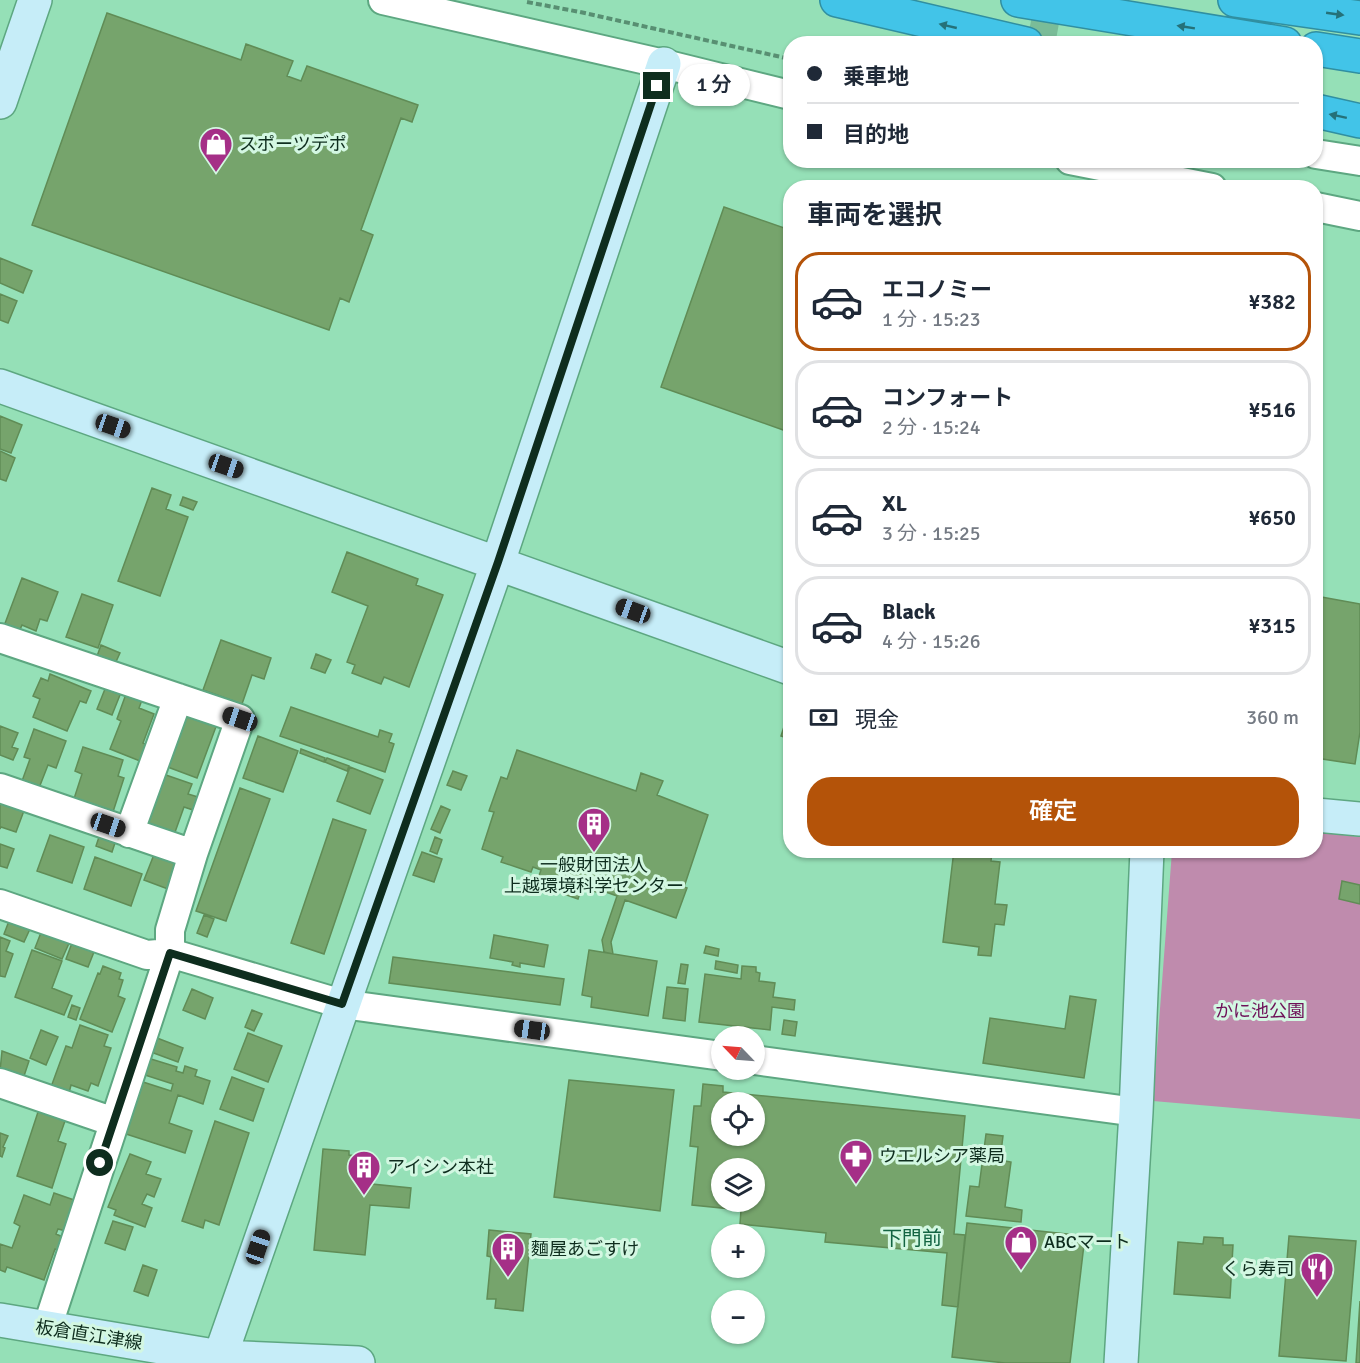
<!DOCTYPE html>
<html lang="ja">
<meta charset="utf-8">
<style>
:root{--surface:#fff;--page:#f6f6f7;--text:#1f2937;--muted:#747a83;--line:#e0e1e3;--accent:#b45309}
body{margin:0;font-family:Signika,"Noto Sans JP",sans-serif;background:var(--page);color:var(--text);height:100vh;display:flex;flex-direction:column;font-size:22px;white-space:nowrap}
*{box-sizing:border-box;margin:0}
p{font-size:20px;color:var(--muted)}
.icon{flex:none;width:33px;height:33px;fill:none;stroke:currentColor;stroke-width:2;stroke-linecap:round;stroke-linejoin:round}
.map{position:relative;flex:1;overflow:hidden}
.details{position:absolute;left:783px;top:180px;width:540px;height:678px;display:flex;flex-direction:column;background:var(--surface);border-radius:24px;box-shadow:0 2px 4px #0004}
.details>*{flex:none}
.top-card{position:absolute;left:783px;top:36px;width:540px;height:132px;border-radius:24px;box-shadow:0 2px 4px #0004;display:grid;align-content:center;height:132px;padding:0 24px;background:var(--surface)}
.needle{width:39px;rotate:295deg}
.tools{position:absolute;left:711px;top:1026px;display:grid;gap:12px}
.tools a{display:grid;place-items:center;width:54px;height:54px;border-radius:50%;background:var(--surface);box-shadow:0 2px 4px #0004;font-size:30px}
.end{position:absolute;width:27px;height:27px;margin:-14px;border:8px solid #0e2d1e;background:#fff;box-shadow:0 0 0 3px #fff}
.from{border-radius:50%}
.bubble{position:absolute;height:42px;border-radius:21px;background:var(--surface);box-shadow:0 2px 4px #0004;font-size:20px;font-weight:600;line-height:42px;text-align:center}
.car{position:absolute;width:18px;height:36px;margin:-18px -9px;border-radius:8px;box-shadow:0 0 4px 2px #0007;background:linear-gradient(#222 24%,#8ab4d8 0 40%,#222 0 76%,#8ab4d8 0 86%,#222 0)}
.top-card b{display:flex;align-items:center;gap:21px;height:57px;font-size:22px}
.top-card b+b{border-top:2px solid var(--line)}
.top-card i{width:15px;height:15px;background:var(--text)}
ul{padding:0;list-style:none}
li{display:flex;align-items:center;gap:18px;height:99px;margin:0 12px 9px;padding:0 12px;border:3px solid var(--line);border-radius:24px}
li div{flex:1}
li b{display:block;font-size:22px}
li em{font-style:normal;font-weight:600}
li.selected{border-color:var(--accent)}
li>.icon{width:54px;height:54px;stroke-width:1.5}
h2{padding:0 24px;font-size:27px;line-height:72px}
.pay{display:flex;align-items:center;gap:15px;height:66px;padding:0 24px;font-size:22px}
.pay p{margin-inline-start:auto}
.cta{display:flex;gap:12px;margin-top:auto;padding:12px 24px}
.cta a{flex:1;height:69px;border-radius:24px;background:var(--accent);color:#fff;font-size:24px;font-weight:600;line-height:69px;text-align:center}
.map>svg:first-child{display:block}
.green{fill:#bf8bad}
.building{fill:#76a46c;stroke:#608c56;stroke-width:1.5;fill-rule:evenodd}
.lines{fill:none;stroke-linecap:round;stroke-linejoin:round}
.street-tunnel{stroke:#7abc98;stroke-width:28;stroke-dasharray:28 14;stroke-linecap:butt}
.street-casing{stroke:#5da781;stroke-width:32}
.secondary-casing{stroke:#5da781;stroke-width:36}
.highway-casing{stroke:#308fa1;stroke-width:36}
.path{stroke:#588f72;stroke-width:4;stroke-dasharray:6 3;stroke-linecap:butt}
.street{stroke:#fff;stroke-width:28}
.secondary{stroke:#c6edf8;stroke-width:33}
.highway{stroke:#42c4e8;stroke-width:33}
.oneway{fill:#257179}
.route{stroke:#0e2d1e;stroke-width:8}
.labels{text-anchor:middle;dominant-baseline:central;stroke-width:6;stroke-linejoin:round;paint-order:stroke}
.poi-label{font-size:18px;fill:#0e2d1e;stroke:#d3f7e2;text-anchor:start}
.park-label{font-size:18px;fill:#6e1058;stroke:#d3f7e2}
.street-label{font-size:18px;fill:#0e2d1e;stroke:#d3f7e2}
.neighbourhood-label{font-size:20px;fill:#126442;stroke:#d3f7e2}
</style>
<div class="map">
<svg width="1360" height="1363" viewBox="0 0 1360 1363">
<rect width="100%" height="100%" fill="#95e0b7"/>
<path class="green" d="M1316,832L1360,837V1119L1153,1101L1172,851L1316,850Z"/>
<path class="building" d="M107,13L241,60L246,44L293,61L287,76L301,81L307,66L418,105L412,122L401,118L361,230L373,235L349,302L340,298L329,330L32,225Z
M724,207L790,230V419L786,431L661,387Z
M0,258L32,271L23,293L0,283Z
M0,294L17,301L8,323L0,320Z
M0,416L22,425L11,453L0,449Z
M0,451L15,458L6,481L0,479Z
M152,488L171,495L166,509L188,517L160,596L118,581Z
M183,497L197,502L193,510L180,505Z
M347,552L418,579L416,585L443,595L409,687L384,677L381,684L352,673L355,665L347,662L368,606L332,592Z
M22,578L58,592L47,621L40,619L36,631L22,625L19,632L4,626Z
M82,594L113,605L98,648L66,637Z
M1316,596L1360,604V732L1355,764L1316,758Z
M221,640L271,658L264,679L252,675L242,704L203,690Z
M101,645L120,653L114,666L96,659Z
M316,654L331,660L325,673L311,668Z
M50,674L91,691L86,703L80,701L67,731L33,717L40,699L33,696L41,678L48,681Z
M107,684L122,690L112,715L97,709Z
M126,694L142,700L139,708L154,714L143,743L146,744L140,761L110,749L121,721L117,719Z
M291,707L378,737L380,730L392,734L389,742L394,744L385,772L280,736Z
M790,708V739L781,736Z
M185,712L217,724L197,778L165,766Z
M0,726L18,733L12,747L18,749L13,760L0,755Z
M34,729L66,741L56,768L48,765L39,788L22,781L30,759L24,757Z
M258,736L298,751L283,792L243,778Z
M83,747L123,760L118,776L124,778L111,818L72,805L82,774L75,771Z
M301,749L325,758L324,762L300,753Z
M517,750L636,791L641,773L663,781L657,795L708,815L684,887L687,888L676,918L625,900L611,942L613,954L604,952L602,940L617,896L603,891L602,894L582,887L578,899L536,884L541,870L533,867L531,872L501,862L503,857L482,849L494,812L489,811L501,777L507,779Z
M327,758L349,766L347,771L325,762Z
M350,767L383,780L370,814L337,801Z
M453,771L467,776L461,790L447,785Z
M163,774L192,784L188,794L198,797L193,810L184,807L174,835L146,824Z
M240,788L270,799L226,921L196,911Z
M0,798L25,808L16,832L1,827L0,829Z
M441,806L450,810L440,833L431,829Z
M333,819L366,830L324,954L291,943Z
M50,835L84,847L72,883L37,871Z
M99,837L115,843L112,852L96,846Z
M435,837L442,840L437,854L430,851Z
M0,844L14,849L7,868L0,866Z
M954,850H1005V853L992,852L991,861L1000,862L995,904L1007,905L1004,925L995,924L991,956L978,955L979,947L943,942Z
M155,852L179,861L168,889L144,880Z
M422,852L442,859L434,882L413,875Z
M95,857L142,874L131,906L84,889Z
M1342,881L1360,885V904L1339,899Z
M204,915L214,919L207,937L197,933Z
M9,921L30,929L24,942L4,934Z
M42,930L70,941L62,959L35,948Z
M494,935L548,945L544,967L520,963V967L512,965L513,962L490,958Z
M0,937L10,941L6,951L13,954L5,977L0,976Z
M72,943L94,952L88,967L66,959Z
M706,946L719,949L718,956L704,953Z
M32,950L62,961L52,988L72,996L64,1015L15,997Z
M589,950L657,961L648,1016L591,1007L592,997L582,995Z
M393,957L564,979L560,1005L389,983Z
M716,961L738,965L737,973L715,969Z
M681,964L688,965L685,984L678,983Z
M103,966L121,973L119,979L123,980L118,996L125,999L112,1032L80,1019L98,973L100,974Z
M742,966L756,967V972L760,973L759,981L775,983L773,997L795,1000L794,1010L772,1007L770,1030L699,1022L705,974L741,979Z
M667,987L688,989L685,1021L663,1018Z
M192,989L213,998L205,1019L183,1010Z
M1070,996L1096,1000L1084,1078L983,1063L990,1018L1065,1029Z
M72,1005L80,1008L76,1020L68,1017Z
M252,1010L262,1014L254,1031L245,1027Z
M784,1020L797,1022L795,1036L782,1034Z
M80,1025L108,1035L104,1046L111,1048L98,1086L91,1083L88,1091L71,1085L69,1093L51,1087L66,1046L72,1048Z
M41,1030L58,1037L46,1065L30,1058Z
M248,1033L282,1046L268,1082L234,1069Z
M157,1038L183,1048L178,1062L151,1052Z
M2,1051L29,1061L23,1079L0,1071Z
M151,1059L177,1067L176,1071L183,1073L185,1066L197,1070L195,1076L210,1081L203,1104L178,1095L169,1123L192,1131L185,1153L126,1134L143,1082L171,1091L173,1084L145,1075Z
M232,1077L264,1089L253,1121L220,1109Z
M569,1080L674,1090L660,1211L554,1197Z
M703,1084L723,1086V1092L965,1116L954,1234L965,1235L958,1307L942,1305L947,1253L825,1242L826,1233L740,1224L741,1210L692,1205L698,1147L690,1146L694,1106H701ZM722,1102H754V1136H722ZM722,1168H754V1202H722Z
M39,1109L66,1118L58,1141L66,1144L52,1188L17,1176Z
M215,1121L249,1133L219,1225L205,1220L203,1228L182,1221Z
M0,1133L8,1136L3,1147L5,1148L2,1157L0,1156Z
M986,1134L1003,1136L1000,1160L1011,1162L1005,1207L1022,1210L1021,1222L966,1216L970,1186L979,1187Z
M323,1149L349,1151V1155L375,1158L372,1184L411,1188L409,1208L370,1205L365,1255L314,1250Z
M130,1154L151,1162L146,1174L161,1179L154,1197L147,1194L142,1204L152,1208L145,1227L114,1215L116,1210L108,1207Z
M54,1193L77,1201L66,1231L58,1229L56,1234L65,1238L60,1251L55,1249L44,1280L7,1267L5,1272L0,1270V1244L12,1248L20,1226L14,1223L24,1195L50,1205Z
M113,1221L133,1227L125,1250L105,1243Z
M967,1223L1085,1236L1070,1363H1005L952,1357Z
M489,1230L531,1234L523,1311L495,1308L496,1299H487L491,1257L487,1256Z
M1289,1236L1356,1241L1346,1361L1279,1356Z
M1204,1237L1223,1238V1245H1233L1230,1298L1174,1294L1178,1242L1203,1244Z
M143,1265L157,1270L148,1296L134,1291Z
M1360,1301V1363H1356Z"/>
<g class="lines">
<path class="street-tunnel" d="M1041,44L1049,0"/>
<defs>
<path id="street" d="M383,0L664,64L790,95
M1316,154L1360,161
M1070,160L1212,188
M1316,207L1360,216
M0,638L240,719L193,854L170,930V953L47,1328
M0,788L193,854
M129,833L178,698
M0,904L147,955L170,953L342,1004L722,1056
M754,1060L1136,1112
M0,1083L114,1122"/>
<path id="secondary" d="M0,102L35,0
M0,386L790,668
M1316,815L1360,819
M0,1320L220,1357L358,1363
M220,1357L498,562L664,64
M1121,1363L1136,1112L1147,850"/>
<path id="highway" d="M837,0L1026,44
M1018,0L1285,44
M1235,0L1360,18
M1316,49L1360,56
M1316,111L1360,121"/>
</defs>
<use href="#street" class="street-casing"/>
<use href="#secondary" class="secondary-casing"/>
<use href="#highway" class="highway-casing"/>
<path class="path" d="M527,2L580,12L790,59"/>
<use href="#street" class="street"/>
<use href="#secondary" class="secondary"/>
<use href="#highway" class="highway"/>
</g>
<defs><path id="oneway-solid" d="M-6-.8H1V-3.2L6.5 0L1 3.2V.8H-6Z" transform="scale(1.5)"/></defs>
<g class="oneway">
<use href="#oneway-solid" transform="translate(1335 14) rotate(8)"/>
<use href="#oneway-solid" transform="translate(948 26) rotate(-167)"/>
<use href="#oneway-solid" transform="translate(1186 27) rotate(-171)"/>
<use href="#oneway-solid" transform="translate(1338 116) rotate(-168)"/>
</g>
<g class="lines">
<path class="route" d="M100,1163L170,953L342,1004L498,562L657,86"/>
</g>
<defs>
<symbol id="shop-pin" viewBox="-11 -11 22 30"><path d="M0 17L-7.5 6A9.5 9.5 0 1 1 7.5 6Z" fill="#a52f87" stroke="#d3f7e2"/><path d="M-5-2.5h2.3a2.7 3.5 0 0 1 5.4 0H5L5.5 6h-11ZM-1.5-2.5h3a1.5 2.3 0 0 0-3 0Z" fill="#fff"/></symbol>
<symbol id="building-pin" viewBox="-11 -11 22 30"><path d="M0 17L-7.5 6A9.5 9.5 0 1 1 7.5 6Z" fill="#a52f87" stroke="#d3f7e2"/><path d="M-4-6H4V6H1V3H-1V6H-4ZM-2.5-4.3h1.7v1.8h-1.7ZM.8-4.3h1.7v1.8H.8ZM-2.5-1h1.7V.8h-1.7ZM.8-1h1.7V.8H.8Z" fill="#fff"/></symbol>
<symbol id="pharmacy-pin" viewBox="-11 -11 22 30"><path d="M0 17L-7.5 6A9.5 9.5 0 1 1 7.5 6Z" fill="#a52f87" stroke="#d3f7e2"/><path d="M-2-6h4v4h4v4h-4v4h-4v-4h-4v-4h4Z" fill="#fff"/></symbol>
<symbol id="restaurant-pin" viewBox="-11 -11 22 30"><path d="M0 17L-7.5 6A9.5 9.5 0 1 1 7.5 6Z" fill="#a52f87" stroke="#d3f7e2"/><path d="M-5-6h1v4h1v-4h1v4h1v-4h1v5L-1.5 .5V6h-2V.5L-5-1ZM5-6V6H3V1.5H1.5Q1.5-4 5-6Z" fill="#fff"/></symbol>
</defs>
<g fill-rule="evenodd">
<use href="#shop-pin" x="197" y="125" width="38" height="52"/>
<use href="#building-pin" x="575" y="805" width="38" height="52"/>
<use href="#pharmacy-pin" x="837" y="1137" width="38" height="52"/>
<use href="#building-pin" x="345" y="1148" width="38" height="52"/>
<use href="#shop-pin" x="1002" y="1223" width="38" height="52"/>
<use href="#building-pin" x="489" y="1230" width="38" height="52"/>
<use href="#restaurant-pin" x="1298" y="1250" width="38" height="52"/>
</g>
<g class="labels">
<g class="poi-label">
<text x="239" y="144">スポーツデポ</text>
<text x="594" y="865" text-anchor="middle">一般財団法人<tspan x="594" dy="21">上越環境科学センター</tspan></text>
<text x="879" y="1156">ウエルシア薬局</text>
<text x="387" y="1167">アイシン本社</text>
<text x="1044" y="1242">ABCマート</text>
<text x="531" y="1249">麵屋あごすけ</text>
<text x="1294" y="1269" text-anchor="end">くら寿司</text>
</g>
<g class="park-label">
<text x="1260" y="1011">かに池公園</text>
</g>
<g class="street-label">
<text transform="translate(89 1335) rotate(9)">板倉直江津線</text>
</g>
<g class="neighbourhood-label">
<text x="912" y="1238">下門前</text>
</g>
</g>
</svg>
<div class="tools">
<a><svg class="needle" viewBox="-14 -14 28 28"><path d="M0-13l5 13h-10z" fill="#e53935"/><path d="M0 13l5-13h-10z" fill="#747a83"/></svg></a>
<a><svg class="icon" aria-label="locate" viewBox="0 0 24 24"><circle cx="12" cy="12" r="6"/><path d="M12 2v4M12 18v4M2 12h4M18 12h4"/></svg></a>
<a><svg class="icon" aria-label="layers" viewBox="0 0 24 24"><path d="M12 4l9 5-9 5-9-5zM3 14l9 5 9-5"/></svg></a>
<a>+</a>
<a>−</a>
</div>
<i class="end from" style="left:100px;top:1163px"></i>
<i class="end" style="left:657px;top:86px"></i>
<div class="bubble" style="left:678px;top:64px;width:72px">1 分</div>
<i class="car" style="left:113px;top:426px;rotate:109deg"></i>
<i class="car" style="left:226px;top:466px;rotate:109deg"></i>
<i class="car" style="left:633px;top:611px;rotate:290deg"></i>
<i class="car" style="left:240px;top:719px;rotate:289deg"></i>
<i class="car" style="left:108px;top:825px;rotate:109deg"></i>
<i class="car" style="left:532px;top:1030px;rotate:278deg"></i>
<i class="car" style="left:258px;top:1247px;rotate:19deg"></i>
<div class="top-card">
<b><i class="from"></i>乗車地</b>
<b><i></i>目的地</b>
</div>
<section class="details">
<h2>車両を選択</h2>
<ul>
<li class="selected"><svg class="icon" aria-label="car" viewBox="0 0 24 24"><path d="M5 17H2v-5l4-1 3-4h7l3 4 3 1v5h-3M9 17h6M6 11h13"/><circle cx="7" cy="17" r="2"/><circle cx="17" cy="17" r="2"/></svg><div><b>エコノミー</b><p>1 分 · 15:23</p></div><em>¥382</em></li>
<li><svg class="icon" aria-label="car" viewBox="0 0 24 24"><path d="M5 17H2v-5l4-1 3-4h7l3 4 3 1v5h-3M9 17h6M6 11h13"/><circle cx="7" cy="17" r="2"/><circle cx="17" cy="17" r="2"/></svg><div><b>コンフォート</b><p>2 分 · 15:24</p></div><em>¥516</em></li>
<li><svg class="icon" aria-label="car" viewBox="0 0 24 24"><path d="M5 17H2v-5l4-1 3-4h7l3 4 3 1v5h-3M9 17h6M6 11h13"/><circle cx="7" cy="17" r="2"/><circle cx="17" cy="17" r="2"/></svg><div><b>XL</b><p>3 分 · 15:25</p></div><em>¥650</em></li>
<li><svg class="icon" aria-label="car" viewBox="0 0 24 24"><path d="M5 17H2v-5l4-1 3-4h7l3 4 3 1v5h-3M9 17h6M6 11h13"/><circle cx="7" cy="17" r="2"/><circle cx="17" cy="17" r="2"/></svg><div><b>Black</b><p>4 分 · 15:26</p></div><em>¥315</em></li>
</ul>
<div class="pay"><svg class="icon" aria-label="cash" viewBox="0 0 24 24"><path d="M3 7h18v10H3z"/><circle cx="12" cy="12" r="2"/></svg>現金<p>360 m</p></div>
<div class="cta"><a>確定</a></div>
</section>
</div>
